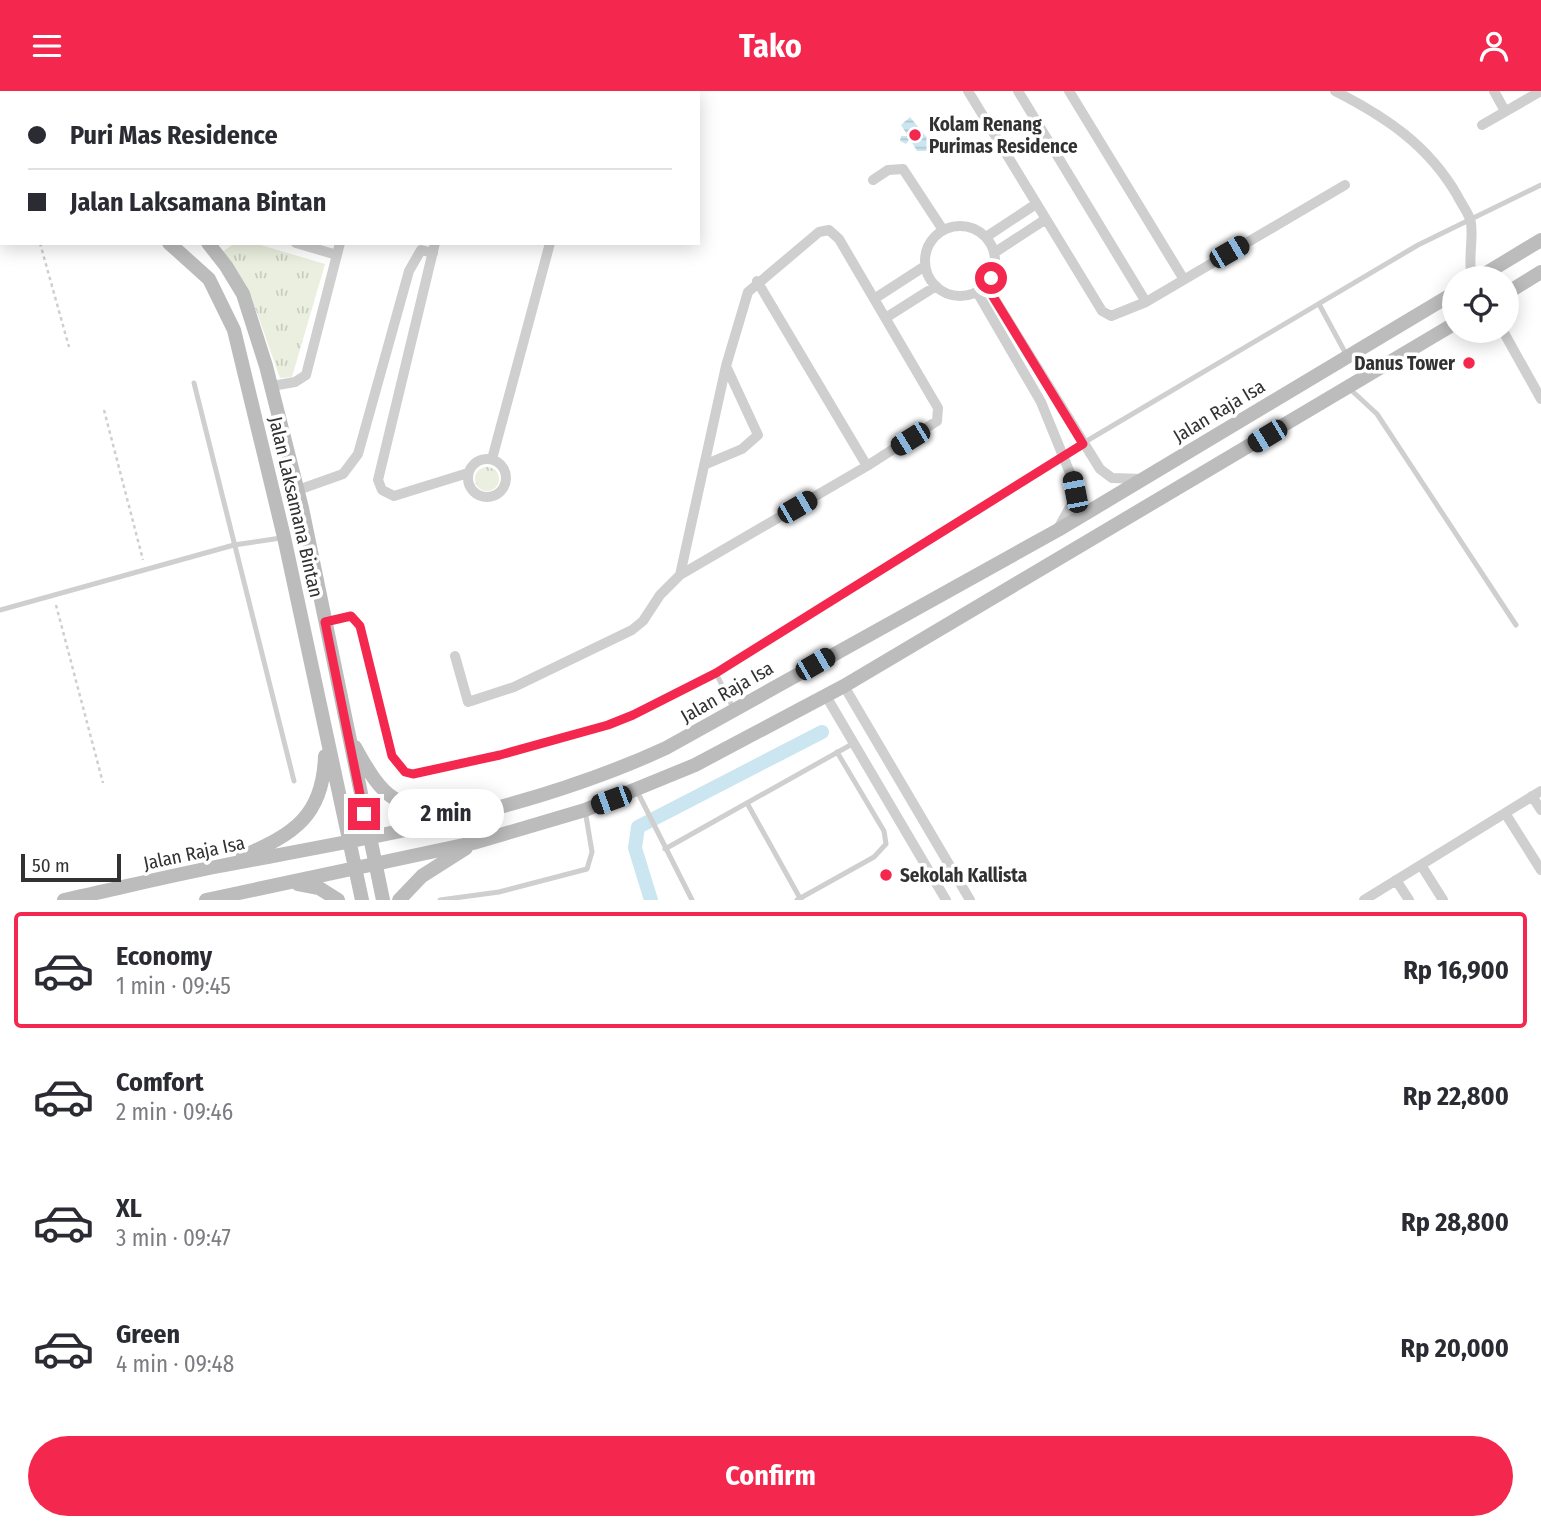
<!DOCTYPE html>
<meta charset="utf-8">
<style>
:root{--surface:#fff;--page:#f7f7f7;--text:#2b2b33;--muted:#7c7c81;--line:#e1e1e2;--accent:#f4284e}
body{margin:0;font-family:"Fira Sans Condensed",sans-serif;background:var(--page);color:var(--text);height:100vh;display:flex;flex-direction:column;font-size:26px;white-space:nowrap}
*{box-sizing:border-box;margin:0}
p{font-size:23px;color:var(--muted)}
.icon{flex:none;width:38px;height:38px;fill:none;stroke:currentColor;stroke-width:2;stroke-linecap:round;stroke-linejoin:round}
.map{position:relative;height:809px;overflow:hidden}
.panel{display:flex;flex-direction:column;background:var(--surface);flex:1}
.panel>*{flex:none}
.guide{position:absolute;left:0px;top:0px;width:700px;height:154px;box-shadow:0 4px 18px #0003;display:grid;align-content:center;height:154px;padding:0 28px;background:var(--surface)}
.buttons{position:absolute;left:1442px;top:175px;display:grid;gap:14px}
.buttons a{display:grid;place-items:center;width:77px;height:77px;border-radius:50%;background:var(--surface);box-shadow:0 4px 18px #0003;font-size:35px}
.scale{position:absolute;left:21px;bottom:18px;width:100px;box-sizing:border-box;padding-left:7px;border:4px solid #323232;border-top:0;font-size:19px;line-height:24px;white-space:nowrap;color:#323232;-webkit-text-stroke:5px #fff;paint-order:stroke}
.end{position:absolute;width:32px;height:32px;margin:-16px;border:9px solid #f4284e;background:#fff;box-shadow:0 0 0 4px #fff}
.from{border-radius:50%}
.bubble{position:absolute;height:49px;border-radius:24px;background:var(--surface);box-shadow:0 4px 18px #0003;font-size:23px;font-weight:700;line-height:49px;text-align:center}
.car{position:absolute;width:21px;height:42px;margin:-21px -10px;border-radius:9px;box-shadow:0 0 5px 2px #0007;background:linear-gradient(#222 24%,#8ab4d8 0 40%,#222 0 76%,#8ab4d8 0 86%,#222 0)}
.guide b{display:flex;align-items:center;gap:24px;height:66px;font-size:26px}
.guide b+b{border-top:2px solid var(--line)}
.guide i{width:18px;height:18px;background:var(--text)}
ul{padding:12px 0 0;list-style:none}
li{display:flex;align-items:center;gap:21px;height:116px;margin:0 14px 10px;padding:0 14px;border:4px solid transparent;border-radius:7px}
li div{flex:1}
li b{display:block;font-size:26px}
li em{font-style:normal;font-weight:700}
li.on{border-color:var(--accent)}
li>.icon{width:63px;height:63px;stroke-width:1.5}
.action{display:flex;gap:14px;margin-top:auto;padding:14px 28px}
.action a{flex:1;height:80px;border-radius:42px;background:var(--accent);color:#fff;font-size:28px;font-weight:700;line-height:80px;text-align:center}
header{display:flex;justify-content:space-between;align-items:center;height:91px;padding:0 28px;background:var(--accent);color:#fff;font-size:32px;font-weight:700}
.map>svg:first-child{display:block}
.grass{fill:url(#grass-tufts)}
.water{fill:url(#water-rules)}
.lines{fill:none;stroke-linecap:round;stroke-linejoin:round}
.canal{stroke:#cbe6f0;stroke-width:14}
.path{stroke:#cfcfcf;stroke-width:2.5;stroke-dasharray:3.5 3.5;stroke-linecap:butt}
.lane{stroke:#cfcfcf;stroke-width:5}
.street{stroke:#cfcfcf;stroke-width:10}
.secondary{stroke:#bcbcbc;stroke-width:14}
.route{stroke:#f4284e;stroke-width:9}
.poi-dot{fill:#f4284e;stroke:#fff;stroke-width:2.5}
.labels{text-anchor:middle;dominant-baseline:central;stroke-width:7;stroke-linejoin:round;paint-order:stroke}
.poi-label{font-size:19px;font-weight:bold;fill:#323232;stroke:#fff;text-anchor:start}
.street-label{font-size:19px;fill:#323232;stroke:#fff}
</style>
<header><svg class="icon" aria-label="menu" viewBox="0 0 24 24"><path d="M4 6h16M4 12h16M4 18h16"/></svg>Tako<svg class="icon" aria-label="person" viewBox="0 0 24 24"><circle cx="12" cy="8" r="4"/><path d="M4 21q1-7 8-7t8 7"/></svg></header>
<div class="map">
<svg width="1541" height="809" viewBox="0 0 1541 809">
<defs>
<pattern id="grass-tufts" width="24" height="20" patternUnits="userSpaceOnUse" patternTransform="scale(1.75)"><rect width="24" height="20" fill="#eaefdf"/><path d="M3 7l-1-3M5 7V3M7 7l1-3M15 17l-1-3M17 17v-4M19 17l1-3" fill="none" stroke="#c9cdc0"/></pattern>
<pattern id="water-rules" width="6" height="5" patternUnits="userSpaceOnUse" patternTransform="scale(1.75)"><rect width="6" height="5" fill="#cbe6f0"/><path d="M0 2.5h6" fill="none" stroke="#afc6ce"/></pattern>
</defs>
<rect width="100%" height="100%" fill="#fff"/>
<path class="grass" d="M235,152H254L325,173L292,286L280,287L256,219L222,161Z
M475 388a12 12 0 1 1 24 0a12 12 0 1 1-24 0Z"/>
<path class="water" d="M910,26L933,54L928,60H917L910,48L906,53L900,50L901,45H908L901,34Z"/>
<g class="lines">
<path class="canal" d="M651,809L635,757L638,736L822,641"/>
<path class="path" d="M40,152L69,256
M104,319L143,469
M56,514L103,692"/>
<path class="lane" d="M25,2L26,0
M0,62H2
M1319,213L1347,265
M194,292L294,690
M1350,298L1377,323L1516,534
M0,519L234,454L281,447
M325,531L351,525L360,535L392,665L405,681L413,683L500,664L608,634L702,590L1063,364L1418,154L1541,94
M716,582L733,617
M637,700L692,809
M747,712L801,809
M665,758L854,652
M440,809L499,801L587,778L592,761L585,719
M797,809L874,766L886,753L884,740L837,661"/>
<path class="street" d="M530,0L531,2
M968,0L1102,220L1111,225L1146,211L1345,94
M1018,0L1146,211
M1069,0L1183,187
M1335,0C1386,26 1428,54 1457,104C1461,112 1467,120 1470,128C1475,142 1467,168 1472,187
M1494,0L1505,20
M381,2L382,0
M472,2L473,0
M635,2L638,0
M1482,34L1541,0
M873,89L888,79L903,78L943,139
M925 170a35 35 0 1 1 70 0a35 35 0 1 1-70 0Z
M986,146L1036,113
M296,152L337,164
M435,152L378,389L382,399L394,405L468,382
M994,162L1046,128
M757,190L867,375
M986,194L1100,378L1112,387L1143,388
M977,201L1041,311L1072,387L1074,409L1059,436
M874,208L925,175
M887,226L936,195
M1503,240L1541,308
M272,295L295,291L306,284L340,152
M492,368L550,152
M468 387a19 19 0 1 1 38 0a19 19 0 1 1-38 0Z
M704,374L742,358L758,344L726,275
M298,399L343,383L358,363L409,180L421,159L433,162
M455,565L468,611L514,596L632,539L643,530L660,504L680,484L867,375L937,330L938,317L839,148L829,139L819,141L748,201L726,275L680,484
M844,595L970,809
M826,605L946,809
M1532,705L1541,719
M1505,722L1541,779
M1421,774L1443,809
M1396,789L1409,809
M1364,809L1541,700"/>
<path class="secondary" d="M6,0L8,2
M0,25L2,26
M169,152L209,188L234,239L284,446L362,809
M208,152L226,175L243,203L266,275L302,417L383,809
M1478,187L1541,149
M1507,202L1541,181
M355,656C385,711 394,713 454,727
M243,765C294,743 323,725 325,665
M298,793L319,797L338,809
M64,809C116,798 168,785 220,775C372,746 525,722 666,657L1058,439L1454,202
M206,809L473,752L585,719L695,674L844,595L1454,233
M399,809L422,785L466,757"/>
</g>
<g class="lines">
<path class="route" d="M364,723L325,531L351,525L360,535L392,665L405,681L413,683L500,664L608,634L633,624L716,582L1083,353L986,194L991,187"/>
</g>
<g class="poi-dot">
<circle cx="915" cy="44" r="7"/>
<circle cx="1469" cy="272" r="7"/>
<circle cx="886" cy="784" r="7"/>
</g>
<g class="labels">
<g class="poi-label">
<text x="929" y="33">Kolam Renang<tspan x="929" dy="22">Purimas Residence</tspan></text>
<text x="1455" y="272" text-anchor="end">Danus Tower</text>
<text x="900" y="784">Sekolah Kallista</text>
</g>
<g class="street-label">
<text transform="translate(1219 320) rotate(-31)">Jalan Raja Isa</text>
<text transform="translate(296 416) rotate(77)">Jalan Laksamana Bintan</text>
<text transform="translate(727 601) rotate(-30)">Jalan Raja Isa</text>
<text transform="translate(194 762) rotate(-12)">Jalan Raja Isa</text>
</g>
</g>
</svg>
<div class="buttons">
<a><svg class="icon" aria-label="locate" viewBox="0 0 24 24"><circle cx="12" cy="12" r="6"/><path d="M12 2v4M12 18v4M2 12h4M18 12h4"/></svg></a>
</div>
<div class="scale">50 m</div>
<i class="end from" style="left:991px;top:187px"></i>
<i class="end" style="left:364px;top:723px"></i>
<div class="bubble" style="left:388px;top:698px;width:116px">2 min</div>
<i class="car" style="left:1229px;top:161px;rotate:60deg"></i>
<i class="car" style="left:1267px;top:345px;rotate:239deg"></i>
<i class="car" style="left:910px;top:348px;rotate:238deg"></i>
<i class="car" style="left:1075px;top:401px;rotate:349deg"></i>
<i class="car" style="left:797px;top:416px;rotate:60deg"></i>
<i class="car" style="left:815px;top:573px;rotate:60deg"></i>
<i class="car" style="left:611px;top:709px;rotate:250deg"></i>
<div class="guide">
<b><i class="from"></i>Puri Mas Residence</b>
<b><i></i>Jalan Laksamana Bintan</b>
</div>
</div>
<section class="panel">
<ul>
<li class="on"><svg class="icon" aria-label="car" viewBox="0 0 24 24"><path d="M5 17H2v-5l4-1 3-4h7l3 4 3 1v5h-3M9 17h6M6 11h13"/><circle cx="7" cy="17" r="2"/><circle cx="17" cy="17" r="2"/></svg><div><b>Economy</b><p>1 min · 09:45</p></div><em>Rp 16,900</em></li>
<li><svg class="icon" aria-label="car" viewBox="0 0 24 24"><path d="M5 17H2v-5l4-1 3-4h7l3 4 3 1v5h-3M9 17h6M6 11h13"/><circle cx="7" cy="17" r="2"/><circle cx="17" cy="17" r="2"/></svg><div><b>Comfort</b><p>2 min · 09:46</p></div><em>Rp 22,800</em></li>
<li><svg class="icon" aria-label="car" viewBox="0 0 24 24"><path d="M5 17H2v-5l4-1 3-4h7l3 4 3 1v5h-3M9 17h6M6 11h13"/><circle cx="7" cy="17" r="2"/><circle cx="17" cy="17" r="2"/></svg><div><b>XL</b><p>3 min · 09:47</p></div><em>Rp 28,800</em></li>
<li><svg class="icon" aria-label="car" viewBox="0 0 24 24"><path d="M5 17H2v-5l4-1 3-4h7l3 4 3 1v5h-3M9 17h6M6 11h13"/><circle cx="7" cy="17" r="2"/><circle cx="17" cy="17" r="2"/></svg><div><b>Green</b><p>4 min · 09:48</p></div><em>Rp 20,000</em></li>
</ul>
<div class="action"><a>Confirm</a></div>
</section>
